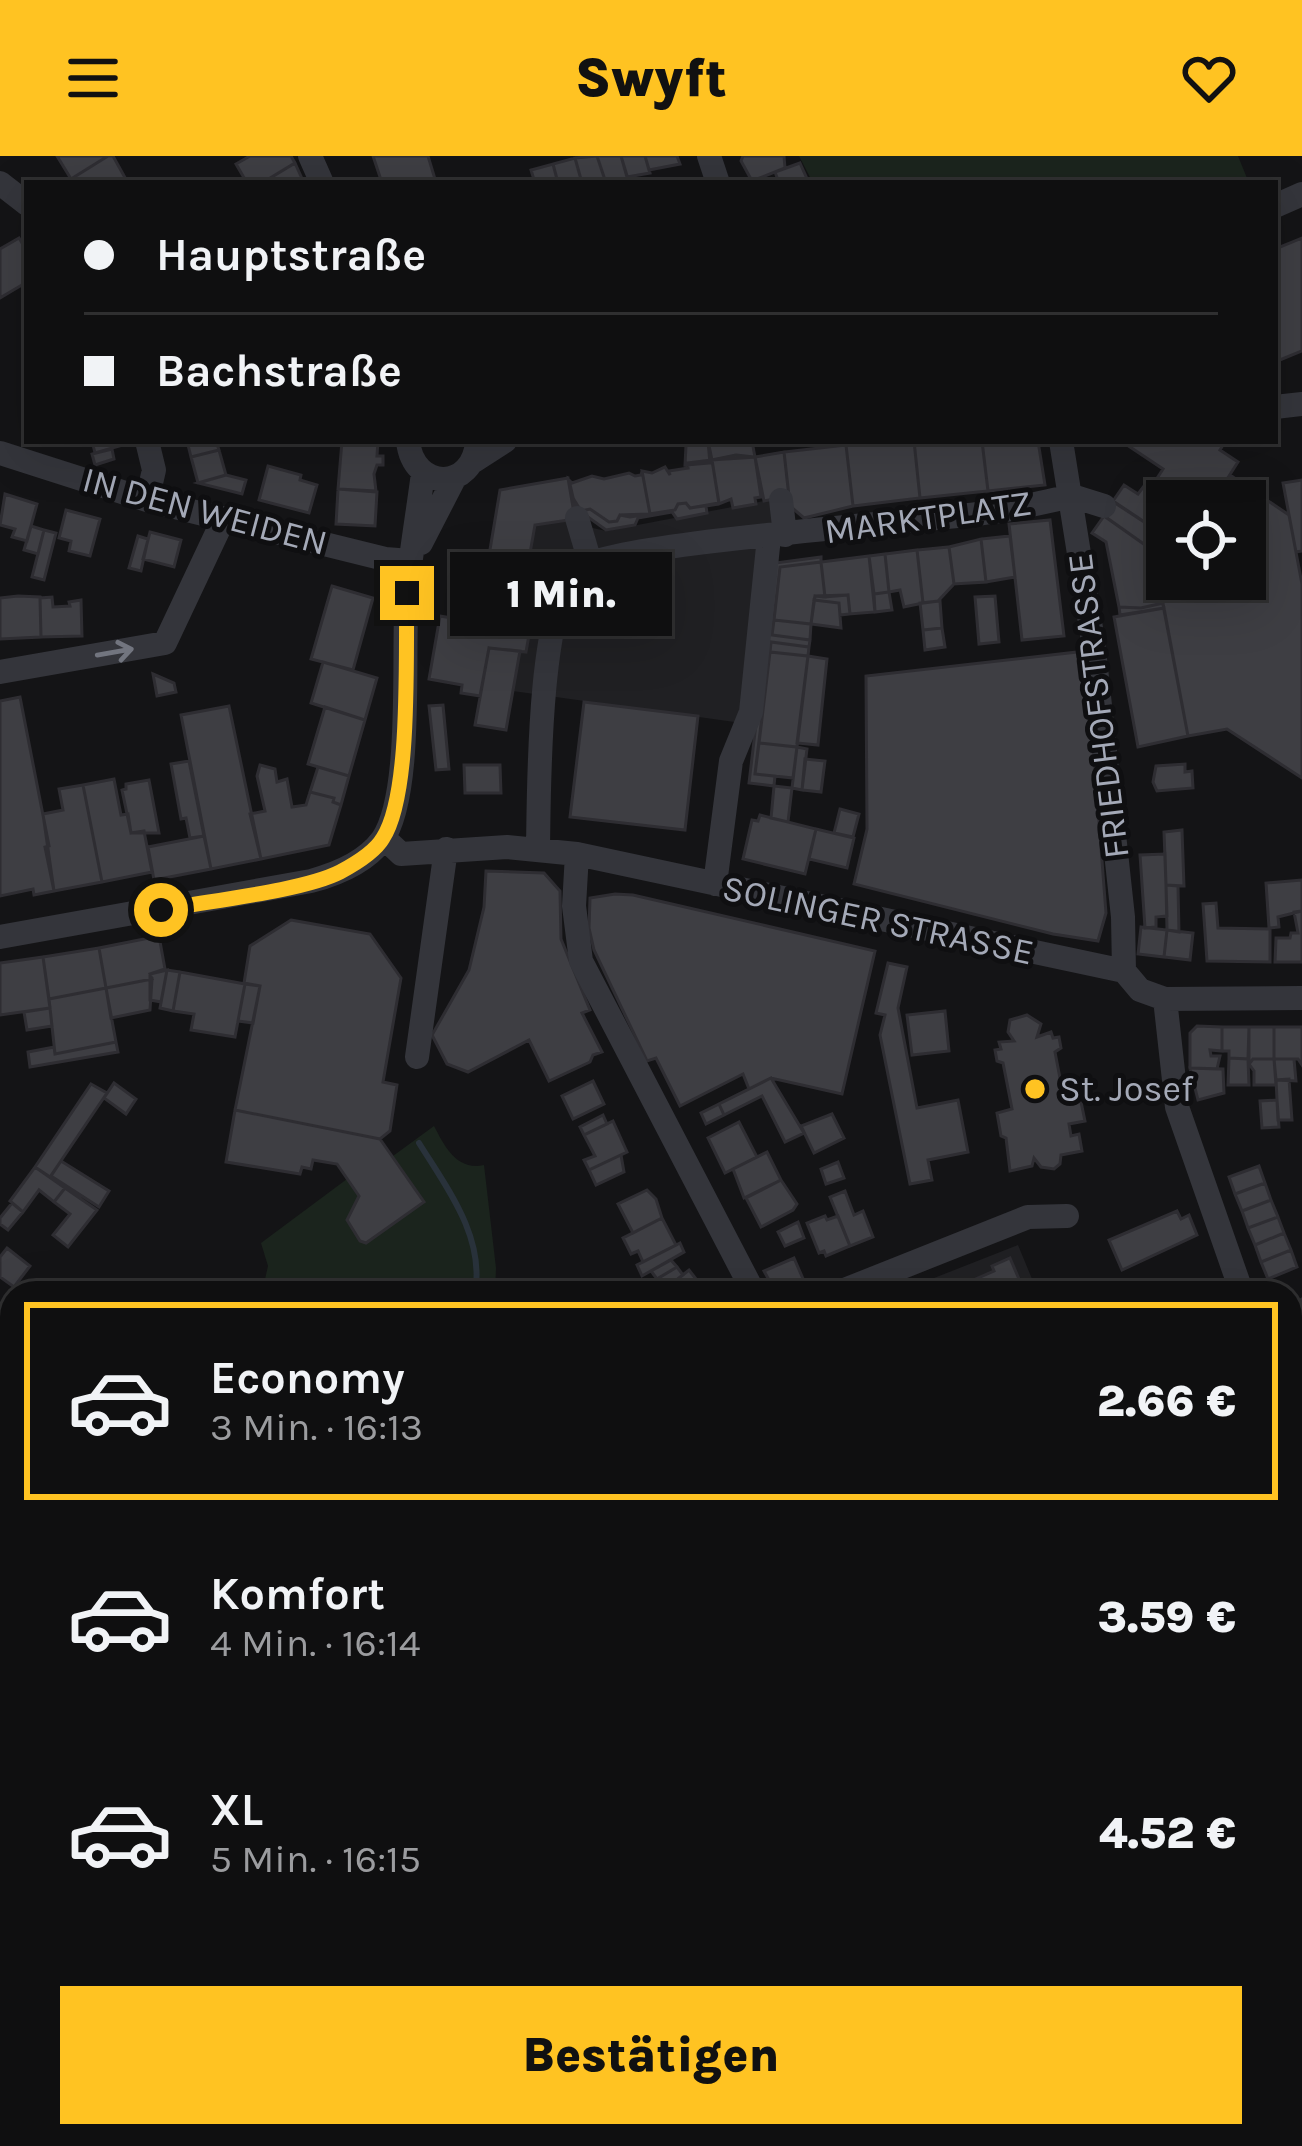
<!DOCTYPE html>
<html lang="de">
<meta charset="utf-8">
<style>
:root{--surface:#0f0f10;--page:#181819;--text:#f1f3f6;--muted:#9b9c9f;--line:#2f2f30;--accent:#ffc322}
body{margin:0;font-family:Karla,sans-serif;background:var(--page);color:var(--text);height:100vh;display:flex;flex-direction:column;font-size:45px;white-space:nowrap}
*{box-sizing:border-box;margin:0}
p{font-size:39px;color:var(--muted)}
.icon{flex:none;width:66px;height:66px;fill:none;stroke:currentColor;stroke-width:2;stroke-linecap:round;stroke-linejoin:round}
.map{position:relative;flex:1;overflow:hidden}
.drawer{position:absolute;left:0px;top:1125px;width:1302px;height:867px;display:flex;flex-direction:column;background:var(--surface);border-radius:36px 36px 0 0;box-shadow:0 12px 48px #0002,0 0 0 3px var(--line)}
.drawer>*{flex:none}
.guide{position:absolute;left:24px;top:24px;width:1254px;height:264px;border-radius:0px;box-shadow:0 12px 48px #0002,0 0 0 3px var(--line);display:grid;align-content:center;height:264px;padding:0 60px;background:var(--surface)}
.controls{position:absolute;left:1146px;top:324px;display:grid;gap:24px}
.controls a{display:grid;place-items:center;width:120px;height:120px;border-radius:0px;background:var(--surface);box-shadow:0 12px 48px #0002,0 0 0 3px var(--line);font-size:60px}
.end{position:absolute;width:54px;height:54px;margin:-27px;border:15px solid #ffc322;background:#111;box-shadow:0 0 0 6px #111}
.from{border-radius:50%}
.bubble{position:absolute;height:84px;border-radius:0px;background:var(--surface);box-shadow:0 12px 48px #0002,0 0 0 3px var(--line);font-size:39px;font-weight:800;line-height:84px;text-align:center}
.guide b{display:flex;align-items:center;gap:42px;height:114px;font-size:45px}
.guide b+b{border-top:3px solid var(--line)}
.guide i{width:30px;height:30px;background:var(--text)}
ul{padding:21px 0 0;list-style:none}
li{display:flex;align-items:center;gap:36px;height:198px;margin:0 24px 18px;padding:0 36px;border:6px solid transparent;border-radius:0px}
li div{flex:1}
li b{display:block;font-size:45px}
li em{font-style:normal;font-weight:800}
li.selected{border-color:var(--accent)}
li>.icon{width:108px;height:108px;stroke-width:1.5}
.cta{display:flex;gap:24px;margin-top:auto;padding:24px 60px}
.cta a{flex:1;height:138px;border-radius:0px;background:var(--accent);color:#111;font-size:48px;font-weight:800;line-height:138px;text-align:center}
header{display:flex;justify-content:space-between;align-items:center;height:156px;padding:0 60px;background:var(--accent);color:#111;font-size:54px;font-weight:800}
.map>svg:first-child{display:block}
.built{fill:#202023}
.green{fill:#1b241d}
.lines{fill:none;stroke-linecap:round;stroke-linejoin:round}
.stream{stroke:#29323b;stroke-width:6}
.building{fill:#3e3e43;stroke:#2e2d32;stroke-width:3}
.minor{stroke:#34353b;stroke-width:24}
.oneway{stroke:#72757f}
.route{stroke:#ffc322;stroke-width:15}
.poi-dot{fill:#ffc322;stroke:#0f0f11;stroke-width:4.5}
.labels{text-anchor:middle;dominant-baseline:central;stroke-width:10;stroke-linejoin:round;paint-order:stroke}
.street-label{font-size:36px;fill:#a4a9b7;stroke:#0f0f11}
.poi-label{font-size:36px;fill:#a4a9b7;stroke:#0f0f11;text-anchor:start}
</style>
<header><svg class="icon" aria-label="menu" viewBox="0 0 24 24"><path d="M4 6h16M4 12h16M4 18h16"/></svg>Swyft<svg class="icon" aria-label="heart" viewBox="0 0 24 24"><path d="M12 20l-8-8c-3-5 5-10 8-4 3-6 11-1 8 4z"/></svg></header>
<div class="map">
<svg width="1302" height="1990" viewBox="0 0 1302 1990">
<rect width="100%" height="100%" fill="#141416"/>
<path class="built" d="M774,343L756,569L513,535L520,495H526L529,480L521,477L525,456L520,454L535,369L562,365L606,375Z
M1018,1089L1037,1135L1034,1137L901,1135Z
M12,1655V1864L0,1874V1665Z"/>
<path class="green" d="M799,0H1238L1249,27H813Z
M434,970C445,991 457,1015 484,1009L496,1112L495,1137H262L268,1110L261,1087L347,1023L359,1040L347,1064L360,1085L366,1087L424,1046L393,1000Z"/>
<g class="lines">
<path class="stream" d="M419,987C447,1032 485,1081 475,1137
M0,1618L12,1609"/>
</g>
<path class="building" d="M57,0H108L71,23Z
M108,0H113L128,27H73L71,23Z
M250,0H291L295,7L262,27H247L236,8Z
M373,0H428L435,23L427,27H382Z
M597,0L606,27H582L575,2Z
M597,0H621L628,23L606,27Z
M621,0H645L650,17L627,21Z
M645,0H677L680,8L649,14Z
M743,0H784L785,12L752,25L741,5Z
M575,2L582,27H558L553,8Z
M295,7L304,27H262Z
M800,7L808,25L779,27L775,16Z
M553,8L558,27H535L531,14Z
M19,82L27,95V126L0,142V93Z
M1302,82V195L1275,206V93Z
M92,285H122L123,289L95,297Z
M187,285H216L219,294L191,301Z
M342,285H378L377,300H383V309H377L374,318L376,335L338,333Z
M708,285L710,307L685,309L686,289Z
M708,285H752L755,301L712,304Z
M886,285H914L920,342L853,350L846,289Z
M914,285H982L988,335L920,342Z
M982,285H1038L1045,329L988,335Z
M1121,285H1217L1223,289L1220,294L1238,306L1213,345H1175L1152,330L1163,313Z
M846,289L853,350L804,362L790,350L784,296Z
M112,293L114,303L95,309L92,298Z
M219,294L226,319L198,327L191,301Z
M784,296L789,340L764,345L755,301Z
M736,299L755,301L761,341L755,342L756,348L733,352L731,343L719,348L712,304Z
M712,304L719,347L690,352L686,347L678,348L675,354L650,358L642,315L652,317L665,311L670,319L669,315L688,312L687,307Z
M268,310L301,319L300,324L317,329L309,357L259,344Z
M642,315L650,358L620,359L617,365L609,366L590,353L581,355L575,350L569,324L572,327L592,320L604,323L629,317L635,320L641,319Z
M226,319L246,324L242,338L198,327Z
M1230,319L1289,359L1302,428V622L1227,573L1188,580L1160,433L1149,426L1167,400V423H1245V345H1213Z
M568,322L575,363L535,369L520,454L525,455L522,474L472,465L475,446L481,447L500,334Z
M1302,324V395L1296,396L1283,327Z
M1147,326L1175,345H1167V381L1113,345L1124,329L1138,338Z
M338,333L377,336L375,370L336,368Z
M5,338L37,348L27,385L12,381L15,373L0,369Z
M573,342L581,355L590,353L609,366L617,365L620,359L630,361L675,354L678,348L686,347L690,352L719,348L706,350L707,357L677,363L672,356L638,362L635,369L606,374L588,361L575,363Z
M1109,343L1167,381L1165,403L1100,357Z
M66,354L100,363L90,400L69,395L71,385L59,382Z
M1104,360L1165,403L1149,426L1160,433L1163,447L1141,452L1119,451L1106,386L1092,377Z
M1050,364L1064,480L1022,484L1009,368Z
M31,370L44,374L38,398L24,394Z
M44,374L56,377L44,424L32,421Z
M150,376L181,384L174,411L143,403Z
M138,380L148,383L141,415L129,412Z
M1010,380L1015,421L986,426L981,383Z
M981,383L986,426L954,428L949,391Z
M949,391L954,428L938,445L923,447L917,394Z
M917,394L923,447L904,451L900,434L889,436L885,398Z
M885,398L889,436L874,438L869,400Z
M869,400L875,456L850,458L848,439L825,441L821,406Z
M821,401V406L780,411L772,479L810,484L809,491L771,486L755,618L775,620L774,630L749,627L775,407Z
M821,406L825,441L815,440L811,468L774,464L780,411Z
M332,430L373,442L353,514L311,503Z
M889,436L892,454L875,456L874,438Z
M848,439L850,458L840,459L839,447L814,444L815,440Z
M18,440L40,441L41,481L0,483V442Z
M995,440L999,486L979,488L975,441Z
M52,441L53,451L70,450L69,446L81,444L82,480L41,481L40,442Z
M814,444L839,447L841,472L811,468Z
M940,445L942,472L923,474L920,447Z
M1163,447L1164,452L1120,459L1119,451L1141,452Z
M1164,452L1188,580L1138,591L1114,461Z
M440,460L522,474L521,477L529,479L526,496L489,492L480,540L461,537L462,529L429,523Z
M774,464L811,468L810,484L772,479Z
M942,472L945,491L925,494L923,474Z
M771,486L809,491L808,500L770,496Z
M489,492L520,495L506,574L475,569Z
M1086,495L1106,757L1098,785L1053,778L854,728L867,673L866,520Z
M770,496L808,500L797,591L759,587Z
M808,500L827,503L818,589L797,587Z
M323,506L377,522L365,564L311,547Z
M153,518L174,527L176,536L157,540Z
M20,541L49,690L45,691L54,735L34,739L33,733L0,740V545Z
M584,546L698,560L685,674L570,661Z
M443,549L449,613L436,614L429,550Z
M229,550L261,703L211,713L181,559Z
M325,551L365,564L349,620L308,608Z
M759,587L797,591L793,622L755,618Z
M797,591L807,593L802,634L792,632Z
M805,603L825,605L821,636L802,634Z
M189,605L204,680L190,682L186,662L181,663L171,608Z
M1185,608V616L1192,615L1193,632L1157,635L1153,626L1156,610Z
M260,609L275,613L277,626L287,623L292,651L306,649L310,636L334,642L333,646L341,649L329,689L261,703L250,658L265,655L257,620Z
M464,609H500L501,637H465Z
M318,611L349,620L341,649L333,646L334,642L310,636Z
M114,623L121,659L128,658L131,677L144,675L152,716L102,726L83,629Z
M149,624L159,677H131L122,634L126,633V628Z
M83,629L102,726L54,735L43,658L63,654L59,633Z
M774,630L792,632L788,666L771,662Z
M840,653L859,658L853,681L834,677Z
M760,659L816,673L805,718L743,703L752,664L758,665Z
M816,673L854,682L847,712L809,703Z
M1182,674L1184,730L1166,729L1164,676Z
M204,680L211,713L154,724L148,691Z
M1165,698L1167,760L1156,761V771L1145,772L1140,699Z
M486,715L544,717L560,735L561,783L590,854L582,857L602,896L593,899L590,906L549,925L529,884L468,916L447,908L432,879L469,814L484,751Z
M1302,724V755L1278,761L1279,771L1269,772L1266,727Z
M1166,729L1178,730L1179,776L1167,774Z
M615,738L633,739L875,795L842,938L771,922L749,933L743,918L680,950L656,902L647,905L594,794L589,772L590,742Z
M1216,747L1218,772L1270,773V806L1207,805L1203,748Z
M1302,755V806H1275L1276,782H1290L1291,777H1298L1294,756Z
M291,764L370,778L401,822L383,926L397,929L390,975L380,983L235,954L260,830L244,827L250,790Z
M1141,771L1167,774L1164,801L1138,798Z
M1167,774L1193,777L1190,804L1164,801Z
M159,780L165,813L150,818L152,823L106,832L99,792Z
M99,792L106,832L49,843L43,801Z
M43,801L50,852L0,859V807Z
M888,807L907,811L898,852L917,952L958,944L968,996L928,1004L932,1024L910,1028L880,879L885,859L876,857Z
M167,814L180,816L173,855L160,852Z
M167,814L161,846L150,844V818Z
M180,816L245,828L235,881L191,874L194,858L173,855Z
M152,823L150,854L111,862L106,832Z
M245,828L260,830L253,867L238,865Z
M106,832L116,886L55,898L49,843Z
M50,852L52,870L27,874L24,856Z
M945,855L949,895L912,899L907,859Z
M1027,859L1041,868L1037,881L1051,876L1053,882L1059,881L1061,892L1055,896L1064,943L1076,939L1080,941L1085,965L1069,968L1071,980L1079,978L1082,995L1061,999L1060,1008L1054,1013L1041,1011L1034,1002L1032,1010L1010,1015L1006,982L1001,980L997,957L1012,953L1003,907L997,905L995,894L1001,893L999,886L1014,885L1008,876L1010,864Z
M1197,870L1222,871V895L1210,894L1211,900H1220L1217,913L1190,912V877Z
M1222,871H1249L1248,903L1229,902V895H1222Z
M1249,871H1274V903H1253L1249,908Z
M1274,871H1302V909L1298,903H1274Z
M116,886L118,896L30,911L28,896L54,891L55,898Z
M1229,902L1248,903L1249,929H1228Z
M1253,903H1274L1276,929H1254V915L1249,908Z
M1274,903H1294L1296,925L1276,924Z
M1190,912L1223,913L1224,937L1198,944Z
M771,922L804,977L785,986L762,940L724,959L719,948Z
M1289,923L1292,964H1278L1276,924Z
M593,925L604,948L573,963L562,940Z
M114,927L136,943L126,958L104,942Z
M91,928L107,937L50,1021L35,1011Z
M1277,944L1279,971L1262,972L1260,945Z
M719,948L724,959L706,968L701,957Z
M235,954L380,983L424,1046L366,1087L360,1085L347,1064L359,1040L337,1008L313,1004L311,1013L302,1011L300,1018L226,1006Z
M832,958L844,982L814,997L801,970Z
M603,959L607,968L584,979L580,971Z
M613,965L627,996L589,1014L584,1004L595,1000L584,979Z
M739,966L757,1001L725,1017L708,982Z
M767,996L781,1024L744,1042L733,1013Z
M621,999L624,1016L596,1029L589,1014Z
M61,1005L109,1035L99,1051L51,1020Z
M838,1006L844,1022L826,1028L821,1013Z
M1259,1010L1265,1027L1235,1038L1229,1021Z
M35,1011L65,1032L54,1046L39,1034L23,1056L10,1045Z
M781,1024L797,1048L793,1054L761,1071L746,1042Z
M1265,1027L1271,1044L1242,1055L1235,1038Z
M65,1032L97,1054L68,1091L53,1079L70,1058L54,1046Z
M647,1034L656,1043L662,1062L633,1077L618,1048Z
M845,1035L854,1059L863,1055L873,1081L850,1090L830,1041Z
M1271,1044L1278,1061L1248,1072L1242,1055Z
M12,1047L23,1056L8,1074L0,1068V1062Z
M1177,1055L1181,1063L1189,1059L1197,1079L1122,1114L1109,1084Z
M825,1060L827,1064L838,1060L850,1090L826,1100L824,1095L819,1097L807,1067Z
M1278,1061L1284,1077L1255,1089L1248,1072Z
M662,1062L676,1089L643,1106L638,1095L631,1098L623,1082Z
M798,1066L804,1082L785,1090L778,1076Z
M1284,1077L1291,1094L1261,1106L1255,1089Z
M680,1087L684,1096L642,1120L637,1109Z
M7,1092L30,1110L14,1131L0,1121V1101Z
M1291,1094L1297,1111L1268,1123L1261,1106Z
M794,1102L807,1132L795,1137H776L764,1115Z
M1010,1102L1025,1137H955L953,1133L994,1115L992,1110Z
M671,1104L677,1111L657,1123L651,1115Z
M677,1111L683,1119L665,1133L657,1123Z
M689,1114L707,1137H663L665,1133Z
M1302,1143V1174L1297,1176L1290,1164V1150Z
M1302,1350V1386L1291,1392L1290,1357Z
M12,1470V1491L5,1495L8,1501L1,1505L0,1478Z
M1299,1634L1302,1670L1290,1678V1639Z
M1,1678L12,1692V1792L0,1776Z
M1302,1739V1775L1290,1765V1754Z
M1302,1895V1933L1290,1923V1909Z
M143,1980H160L167,1990H129Z
M602,1980H688L684,1982L688,1990H597L594,1985Z
M954,1980H984L988,1990H958Z"/>
<g class="lines">
<path class="minor" d="M310,0L322,27
M709,0L718,27
M0,27L27,48
M1275,50L1302,38
M1275,251L1302,248
M408,285C413,335 474,336 477,285
M1061,285L1093,485L1123,761L1124,815
M0,297L147,344L385,403L411,405
M474,305L505,285
M1072,340L1104,350
M147,344L154,314L147,285
M781,344L785,379
M577,362L590,406
M421,387L455,321
M525,460L554,464
M0,516L165,487L224,362
M384,682L401,698L507,691L577,698L1124,815L1140,834L1165,843L1302,842
M538,692C539,636 538,451 576,414C603,387 938,365 1000,355C1024,351 1048,345 1072,340
M577,698L574,750L581,805L754,1137
M715,728L731,605L751,556L769,381
M0,781L311,725C337,718 365,707 382,684C414,638 402,495 407,436C411,396 418,356 423,317
M1165,843L1177,951L1242,1137
M417,901L446,693
M837,1137L1028,1061L1067,1060
M0,1182L12,1192
M1290,1238L1302,1263
M1290,1316L1302,1309
M0,1453L12,1447
M1290,1856L1302,1842
M378,1980L384,1990
M1038,1980L1042,1990
M241,1990L256,1980
M1178,1990L1186,1980"/>
</g>
<defs><path id="oneway-shaft" d="M-6 0H5M1.5-3L5.5 0L1.5 3" fill="none" stroke-width="1.6" stroke-linecap="round" stroke-linejoin="round" transform="scale(3)"/></defs>
<use class="oneway" href="#oneway-shaft" transform="translate(115 496) rotate(-10)"/>
<g class="lines">
<path class="route" d="M161,754C207,745 303,735 340,716C355,708 375,696 383,682C412,637 405,494 407,437"/>
</g>
<circle class="poi-dot" cx="1035" cy="933" r="12"/>
<g class="labels">
<g class="street-label">
<text transform="translate(205 355) rotate(15)">IN DEN WEIDEN</text>
<text transform="translate(928 361) rotate(-8)">MARKTPLATZ</text>
<text transform="translate(1098 550) rotate(-97)">FRIEDHOFSTRASSE</text>
<text transform="translate(878 764) rotate(12)">SOLINGER STRASSE</text>
</g>
<g class="poi-label">
<text x="1059" y="933">St. Josef</text>
</g>
</g>
</svg>
<div class="controls">
<a><svg class="icon" aria-label="locate" viewBox="0 0 24 24"><circle cx="12" cy="12" r="6"/><path d="M12 2v4M12 18v4M2 12h4M18 12h4"/></svg></a>
</div>
<i class="end from" style="left:161px;top:754px"></i>
<i class="end" style="left:407px;top:437px"></i>
<div class="bubble" style="left:450px;top:396px;width:222px">1 Min.</div>
<div class="guide">
<b><i class="from"></i>Hauptstraße</b>
<b><i></i>Bachstraße</b>
</div>
<section class="drawer">
<ul>
<li class="selected"><svg class="icon" aria-label="car" viewBox="0 0 24 24"><path d="M5 17H2v-5l4-1 3-4h7l3 4 3 1v5h-3M9 17h6M6 11h13"/><circle cx="7" cy="17" r="2"/><circle cx="17" cy="17" r="2"/></svg><div><b>Economy</b><p>3 Min. · 16:13</p></div><em>2.66 €</em></li>
<li><svg class="icon" aria-label="car" viewBox="0 0 24 24"><path d="M5 17H2v-5l4-1 3-4h7l3 4 3 1v5h-3M9 17h6M6 11h13"/><circle cx="7" cy="17" r="2"/><circle cx="17" cy="17" r="2"/></svg><div><b>Komfort</b><p>4 Min. · 16:14</p></div><em>3.59 €</em></li>
<li><svg class="icon" aria-label="car" viewBox="0 0 24 24"><path d="M5 17H2v-5l4-1 3-4h7l3 4 3 1v5h-3M9 17h6M6 11h13"/><circle cx="7" cy="17" r="2"/><circle cx="17" cy="17" r="2"/></svg><div><b>XL</b><p>5 Min. · 16:15</p></div><em>4.52 €</em></li>
</ul>
<div class="cta"><a>Bestätigen</a></div>
</section>
</div>
